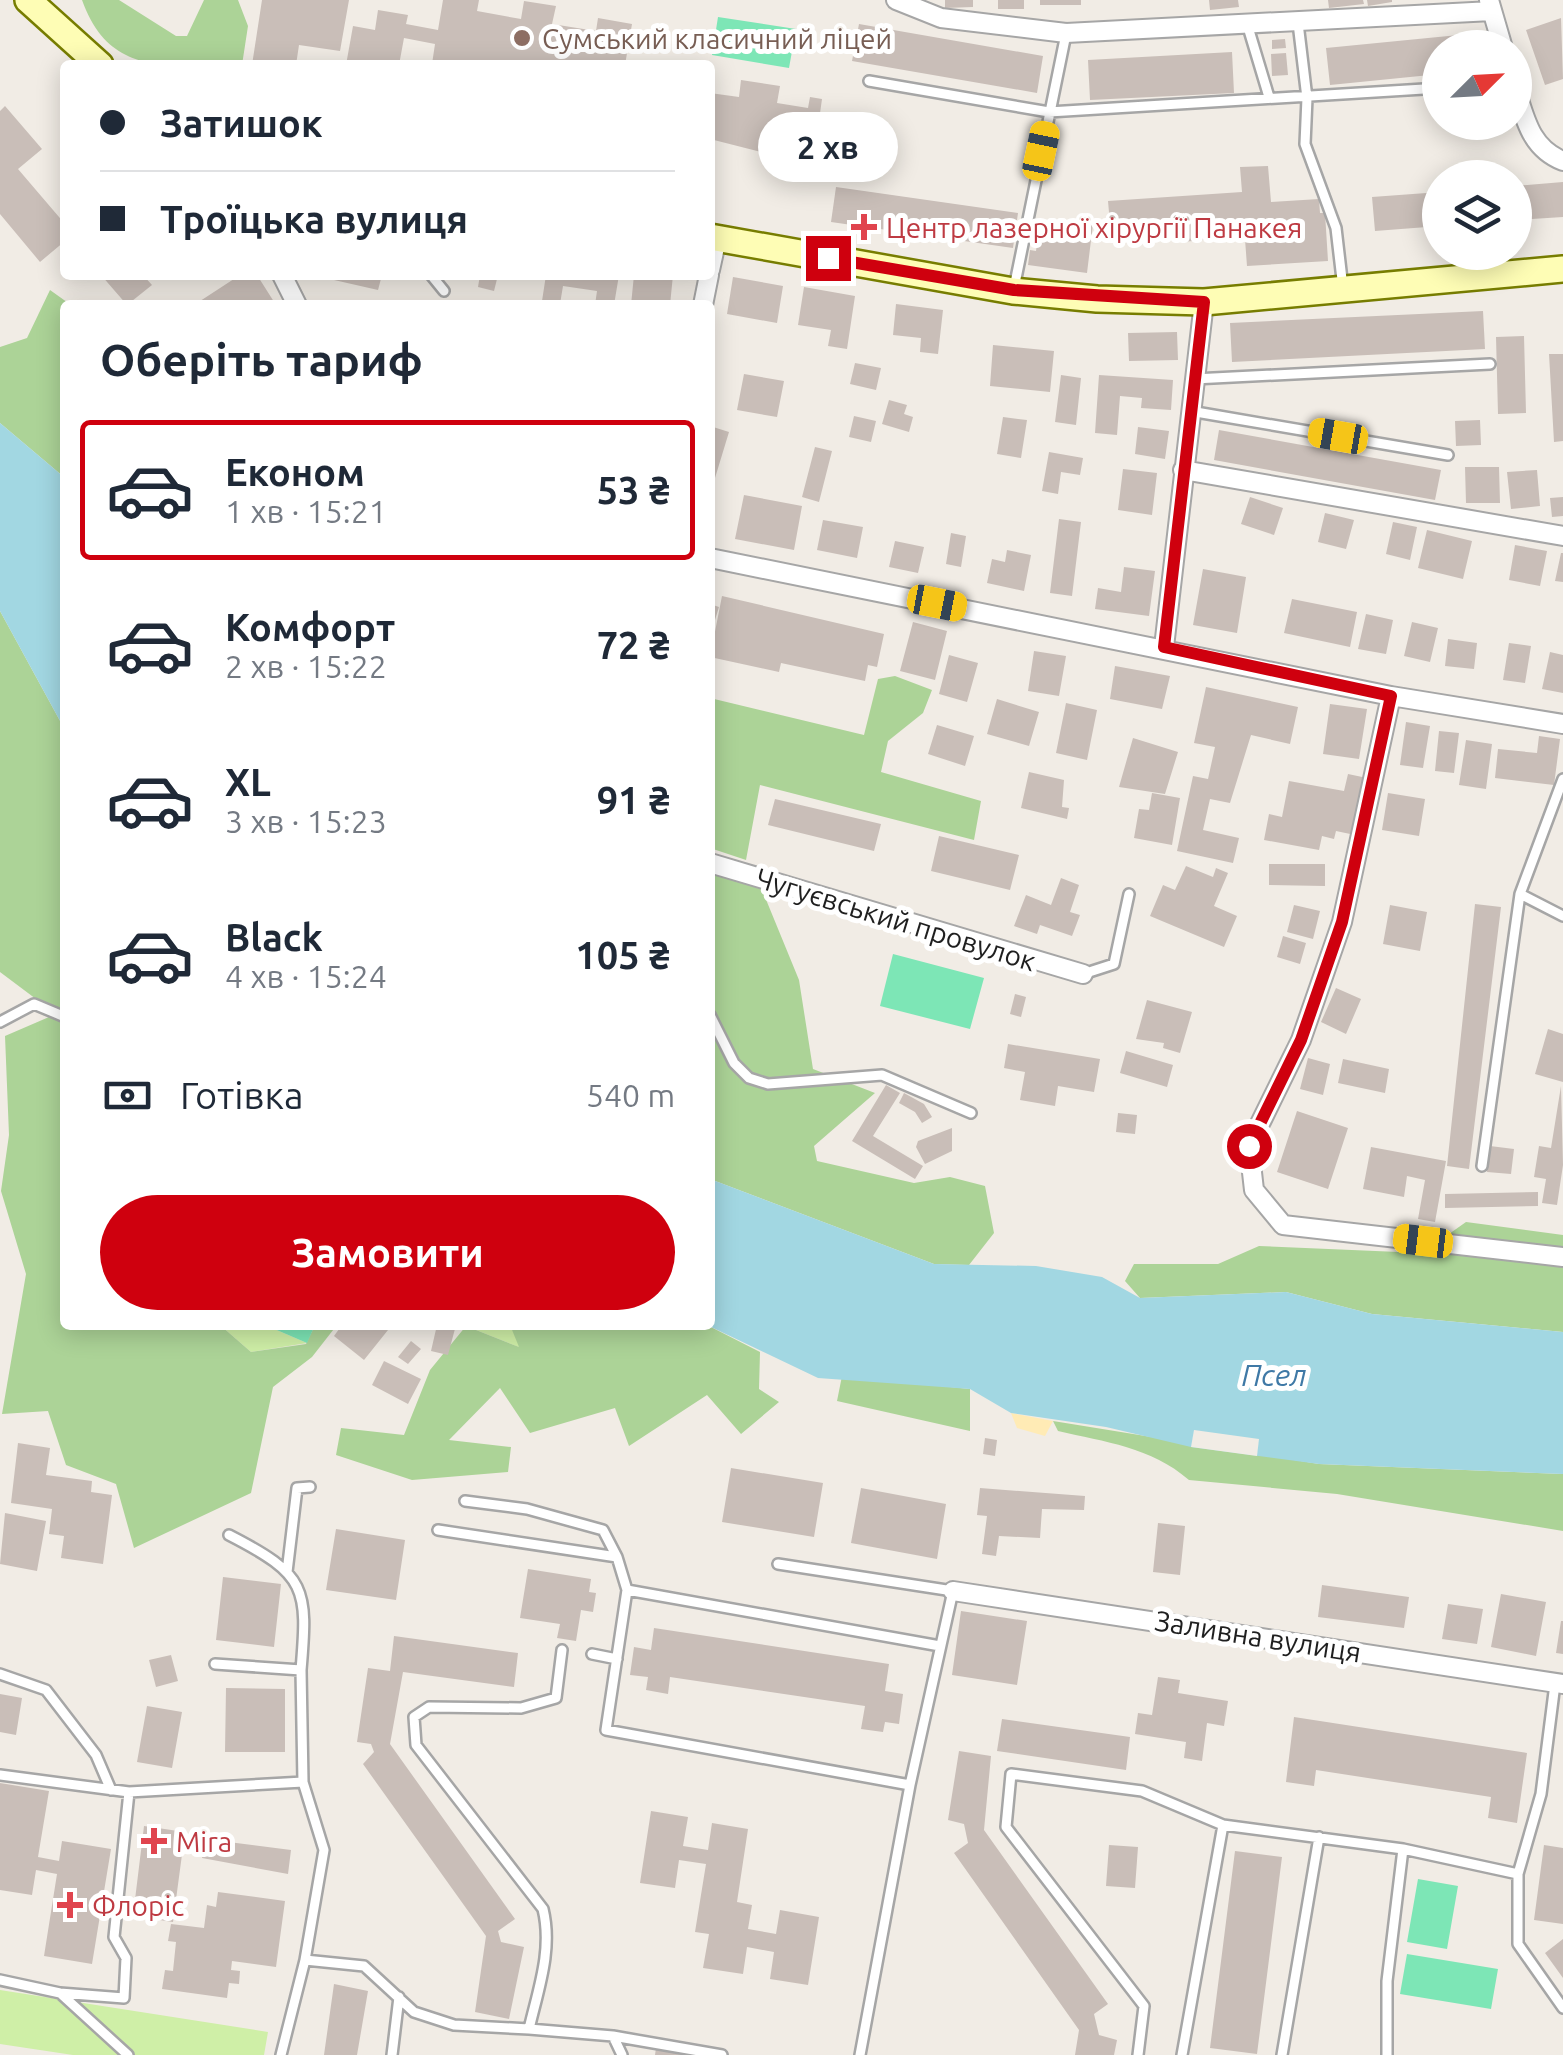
<!DOCTYPE html>
<html lang="uk">
<meta charset="utf-8">
<style>
:root{--surface:#fff;--page:#f6f6f7;--text:#1f2937;--muted:#747a83;--line:#e0e1e3;--accent:#cf000e}
body{margin:0;font-family:Ubuntu,sans-serif;background:var(--page);color:var(--text);height:100vh;display:flex;flex-direction:column;font-size:38px;white-space:nowrap}
*{box-sizing:border-box;margin:0}
p{font-size:32px;color:var(--muted)}
.icon{flex:none;width:55px;height:55px;fill:none;stroke:currentColor;stroke-width:2;stroke-linecap:round;stroke-linejoin:round}
.map{position:relative;flex:1;overflow:hidden}
.panel{position:absolute;left:60px;top:300px;width:655px;height:1030px;display:flex;flex-direction:column;background:var(--surface);border-radius:10px;box-shadow:0 5px 25px #0003}
.panel>*{flex:none}
.hud{position:absolute;left:60px;top:60px;width:655px;height:220px;border-radius:10px;box-shadow:0 5px 25px #0003;display:grid;align-content:center;height:220px;padding:0 40px;background:var(--surface)}
.needle{width:65px;rotate:66deg}
.tools{position:absolute;left:1422px;top:30px;display:grid;gap:20px}
.tools a{display:grid;place-items:center;width:110px;height:110px;border-radius:50%;background:var(--surface);box-shadow:0 5px 25px #0003;font-size:50px}
.end{position:absolute;width:45px;height:45px;margin:-22px;border:12px solid #cf000e;background:#fff;box-shadow:0 0 0 5px #fff}
.from{border-radius:50%}
.bubble{position:absolute;height:70px;border-radius:35px;background:var(--surface);box-shadow:0 5px 25px #0003;font-size:32px;font-weight:700;line-height:70px;text-align:center}
.car{position:absolute;width:30px;height:60px;margin:-30px -15px;border-radius:12px;box-shadow:0 0 8px 2px #0007;background:linear-gradient(#f5c518 24%,#345 0 40%,#f5c518 0 76%,#345 0 86%,#f5c518 0)}
.hud b{display:flex;align-items:center;gap:35px;height:95px;font-size:38px}
.hud b+b{border-top:2px solid var(--line)}
.hud i{width:25px;height:25px;background:var(--text)}
ul{padding:0;list-style:none}
li{display:flex;align-items:center;gap:30px;height:140px;margin:0 20px 15px;padding:0 20px;border:5px solid transparent;border-radius:10px}
li div{flex:1}
li b{display:block;font-size:38px}
li em{font-style:normal;font-weight:700}
li.active{border-color:var(--accent)}
li>.icon{width:90px;height:90px;stroke-width:1.5}
h2{padding:0 40px;font-size:45px;line-height:120px}
.pay{display:flex;align-items:center;gap:25px;height:110px;padding:0 40px;font-size:38px}
.pay p{margin-inline-start:auto}
.action{display:flex;gap:20px;margin-top:auto;padding:20px 40px}
.action a{flex:1;height:115px;border-radius:60px;background:var(--accent);color:#fff;font-size:40px;font-weight:700;line-height:115px;text-align:center}
.map>svg:first-child{display:block}
.grass{fill:#cfefa7}
.forest{fill:#acd397}
.sand{fill:#ffebb5}
.pitch{fill:#7de6b6}
.water{fill:#a2d7e2}
.pier{fill:#f1ece5}
.building{fill:#c9beb8}
.lines{fill:none;stroke-linecap:round;stroke-linejoin:round}
.service-casing{stroke:#a6a6a6;stroke-width:14}
.minor-casing{stroke:#a6a6a6;stroke-width:22}
.secondary-casing{stroke:#777d00;stroke-width:30}
.service{stroke:#fff;stroke-width:9}
.minor{stroke:#fff;stroke-width:18}
.secondary{stroke:#fefdb5;stroke-width:25}
.route{stroke:#cf000e;stroke-width:12}
.education-dot{fill:#8d6e63;stroke:#fff;stroke-width:4}
.health-dot{fill:#e0444e;stroke:#fff;stroke-width:4}
.labels{text-anchor:middle;dominant-baseline:central;stroke-width:10;stroke-linejoin:round;paint-order:stroke}
.education-label{font-size:28px;fill:#785e54;stroke:#fff;text-anchor:start}
.health-label{font-size:28px;fill:#be3a42;stroke:#fff;text-anchor:start}
.street-label{font-size:28px;fill:#1f1f1f;stroke:#fff}
.water-label{font-size:30px;font-style:italic;fill:#3f79a6;stroke:#fff}
</style>
<div class="map">
<svg width="1563" height="2055" viewBox="0 0 1563 2055">
<rect width="100%" height="100%" fill="#f1ece5"/>
<path class="grass" d="M220,1325H265L307,1343L251,1352Z
M465,1325H510L521,1348L466,1326Z
M0,1990L268,2032L264,2055H73L0,2044Z"/>
<path class="forest" d="M82,0H119L176,36H187L204,0H238L248,26L242,65C172,65 110,79 82,0Z
M50,290L71,305H65V478L0,423V347L27,338Z
M0,611L65,730V1325H220L251,1352L306,1344L315,1325H337L312,1357L273,1387L251,1493L134,1548L116,1484L66,1465L48,1411L2,1414L26,1274L1,1191L9,1135L5,1036L56,1014L0,972Z
M895,676L932,690L923,713L888,741L881,772L981,801L974,840L760,785L746,860L710,848V698L864,735L878,679Z
M710,868L760,885L799,980L813,1069L875,1093L814,1146L817,1161L914,1183L950,1177L985,1186L994,1233L969,1265L934,1264L710,1179Z
M1466,1222L1563,1235V1332L1372,1314L1286,1292L1140,1298L1125,1281L1134,1264H1218L1259,1246L1422,1253Z
M510,1325H707L760,1352L759,1389L779,1402L741,1434L707,1395L629,1446L615,1408L530,1433L500,1388L449,1440L511,1447L508,1472L412,1480L336,1455L341,1428L404,1435L430,1370L466,1326L519,1347Z
M842,1376L970,1389V1431L837,1401Z
M1053,1421L1319,1464L1563,1474V1531L1337,1494L1189,1480C1151,1447 1105,1442 1058,1431Z"/>
<path class="sand" d="M1011,1413L1053,1421L1045,1436L1017,1428Z"/>
<path class="pitch" d="M718,17L796,29L789,68L712,55Z
M893,954L984,978L970,1029L880,1006Z
M265,1325H315L307,1343Z
M1418,1879L1458,1886L1447,1949L1407,1942Z
M1407,1954L1498,1969L1491,2009L1400,1994Z"/>
<path class="water" d="M0,423L65,478V730L0,611Z
M710,1179L934,1264L1036,1266L1102,1277L1140,1298L1286,1292L1372,1314L1563,1332V1474L1319,1464L1191,1447L1106,1427L1011,1413L970,1389L818,1378L707,1325Z"/>
<path class="pier" d="M1194,1430L1259,1439L1257,1456L1191,1447Z"/>
<path class="building" d="M262,0H349L340,51L299,45L296,65H252Z
M443,0H479L477,11L521,19L524,1L556,6L552,24L596,31L598,18L632,24L625,65H438L432,64L435,44L404,38L399,65H346L353,26L375,30L378,10L408,15L406,24L438,30Z
M945,0H973V7L945,8Z
M998,0H1024V9H998Z
M1040,0H1081V5H1040Z
M1209,0H1238L1239,7L1210,10Z
M1328,0H1363L1364,4L1329,8Z
M1367,0H1392V2L1368,6Z
M1561,18L1563,79L1545,85L1526,30Z
M859,24L1043,56L1037,93L852,61Z
M1479,33L1481,48H1440V74L1330,85L1326,48Z
M1285,39L1286,48L1272,49V40Z
M1232,52L1234,93L1090,100L1088,60Z
M1286,53L1288,75L1272,76L1271,54Z
M741,80L780,86L777,103L808,108L810,97L822,99L814,156L770,149L769,154L710,139V93L739,97Z
M5,106L42,149L18,169L65,224V241L40,262L0,214V111Z
M1268,166L1271,202L1319,199L1320,213H1325L1328,261L1247,266L1244,226L1205,229V240L1181,242L1180,231L1111,235L1108,201L1242,192L1240,167Z
M1563,182V217L1515,220V186Z
M836,187L1018,213L1013,248L831,222Z
M1440,192V226L1375,231L1372,197Z
M1068,220L1093,224L1087,273L1028,265L1030,250L1036,251L1039,230L1067,234Z
M101,275H143L152,285L127,305Z
M240,275H257L276,305H194Z
M335,275H382L378,290L334,280Z
M480,275H498L494,291L478,287Z
M546,275H619L614,305H595L597,291L563,286L560,304L542,301Z
M634,275H673L670,305H631Z
M733,277L783,286L777,323L727,314Z
M804,287L855,296L847,349L828,346L831,330L798,325Z
M896,304L943,310L938,354L920,352L921,338L893,335Z
M1483,311L1485,349L1232,362L1230,323Z
M1177,332L1178,360L1129,361L1128,333Z
M1524,336L1526,413L1498,414L1496,337Z
M993,345L1054,351L1050,392L990,386Z
M1549,354H1563V441L1554,442Z
M855,363L881,368L876,390L850,384Z
M744,374L784,381L777,417L737,410Z
M1061,375L1081,378L1076,425L1055,422Z
M1099,375L1173,380L1171,410L1141,408L1142,398L1120,396L1117,435L1095,433Z
M889,400L907,405L904,414L913,417L909,432L882,424Z
M854,416L876,421L871,442L849,437Z
M1003,417L1027,420L1021,458L997,454Z
M1480,420L1481,445L1456,446L1455,421Z
M710,426L729,432L715,478L710,477Z
M1138,427L1169,431L1165,459L1135,454Z
M1219,430L1441,470L1435,500L1214,460Z
M815,447L832,451L819,502L802,497Z
M1049,452L1083,458L1080,475L1061,472L1058,494L1042,491Z
M1465,467H1499L1500,503H1466Z
M1123,469L1157,473L1152,515L1118,510Z
M1537,470L1540,506L1511,509L1507,472Z
M744,495L802,506L794,550L735,539Z
M1250,497L1283,508L1274,535L1241,524Z
M1563,497V516L1552,517L1550,498Z
M1325,513L1354,520L1346,549L1318,542Z
M1059,519L1081,522L1072,596L1050,593Z
M823,520L863,527L857,558L817,550Z
M1393,522L1417,527L1410,560L1386,554Z
M1427,530L1472,541L1463,579L1418,568Z
M951,533L966,536L961,567L946,564Z
M895,541L924,547L918,573L889,567Z
M1515,545L1547,551L1540,586L1509,580Z
M1007,550L1031,555L1024,591L987,583L992,559L1005,562Z
M1561,553H1563V582L1555,581Z
M1124,567L1155,571L1149,616L1095,609L1098,588L1121,592Z
M1203,569L1246,577L1237,633L1193,625Z
M722,596L884,634L877,667L868,665L865,681L781,663L779,672L710,657Z
M1292,599L1357,612L1350,647L1284,633Z
M710,604L719,607L711,633L710,632Z
M1366,614L1393,620L1386,654L1358,649Z
M913,622L947,631L935,680L900,671Z
M1412,622L1438,628L1430,662L1404,656Z
M1448,639L1477,643L1474,669L1445,666Z
M1509,643L1531,646L1525,683L1503,680Z
M1034,651L1066,656L1059,696L1028,691Z
M1550,652L1563,655V693L1542,689Z
M949,655L978,663L967,702L939,694Z
M1115,666L1170,676L1162,709L1110,699Z
M1206,687L1298,707L1290,744L1251,735L1230,803L1210,799L1203,830L1239,838L1233,863L1177,851L1193,776L1208,779L1215,747L1194,743Z
M997,699L1039,712L1029,746L987,734Z
M1066,703L1097,710L1087,760L1056,753Z
M1330,704L1367,709L1359,759L1323,754Z
M1406,722L1430,726L1423,768L1400,765Z
M937,725L974,736L965,766L928,754Z
M1439,731L1459,733L1454,773L1435,771Z
M1539,736L1560,739L1554,785L1495,778L1498,749L1537,753Z
M1133,738L1178,752L1165,794L1119,787Z
M1466,740L1492,744L1486,789L1459,785Z
M1029,772L1064,780L1062,807L1069,808L1067,819L1021,808Z
M1348,774L1367,778L1355,835L1336,831L1334,839L1322,836L1319,850L1264,840L1269,814L1282,817L1289,781L1344,791Z
M1152,793L1180,798L1172,845L1134,838L1139,809L1149,810Z
M1388,793L1425,799L1419,836L1382,830Z
M775,799L881,824L874,851L768,825Z
M939,836L1019,855L1010,890L931,871Z
M1269,864H1325V886L1269,885Z
M1186,866L1213,877L1216,868L1228,873L1214,906L1237,916L1224,947L1150,916L1163,885L1175,890Z
M1061,878L1079,885L1070,912L1080,915L1072,936L1040,925L1037,934L1014,926L1026,895L1051,905Z
M1475,904L1501,907L1469,1169L1447,1166Z
M1294,905L1320,911L1313,939L1287,932Z
M1390,905L1427,912L1420,951L1383,944Z
M1283,936L1306,943L1300,964L1277,957Z
M1336,988L1361,999L1346,1034L1321,1022Z
M1015,994L1026,997L1021,1017L1010,1014Z
M1147,1000L1192,1012L1180,1053L1163,1048L1164,1043L1136,1039Z
M1548,1029L1563,1034V1082L1535,1074Z
M1008,1044L1100,1059L1094,1092L1058,1086L1055,1106L1020,1100L1025,1072L1004,1068Z
M1126,1051L1173,1065L1167,1087L1120,1073Z
M1308,1058L1330,1064L1323,1095L1300,1089Z
M1343,1059L1389,1069L1385,1093L1338,1083Z
M886,1085L900,1093L873,1136L923,1166L915,1179L852,1141Z
M1561,1086L1563,1165L1557,1205L1542,1203L1546,1179L1534,1177L1539,1146L1551,1148Z
M904,1093L924,1104L932,1117L922,1123L915,1112L899,1103Z
M1297,1111L1348,1128L1328,1189L1277,1172Z
M1118,1113L1137,1115L1135,1134L1116,1132Z
M952,1128V1151L925,1164L916,1147L918,1141Z
M1490,1146L1514,1149L1511,1174L1487,1172Z
M1371,1147L1446,1161L1435,1222L1418,1219L1425,1180L1407,1176L1404,1197L1363,1189Z
M1538,1192V1206L1445,1208V1194Z
M342,1325H392L364,1360L334,1336Z
M437,1325H456L448,1355L431,1351Z
M411,1341L421,1349L408,1364L398,1357Z
M384,1361L421,1379L408,1404L372,1385Z
M985,1438L997,1440L995,1456L983,1454Z
M18,1443L50,1448L46,1475L92,1481L91,1492L112,1495L103,1564L61,1558L64,1536L49,1534L52,1509L11,1503Z
M731,1468L823,1483L814,1537L722,1522Z
M861,1488L946,1504L937,1559L851,1543Z
M980,1488L1085,1496L1084,1510L1042,1509L1040,1538L999,1536L996,1556L982,1554L987,1516L977,1515Z
M5,1513L46,1521L37,1571L0,1564Z
M1158,1523L1185,1526L1180,1575L1153,1572Z
M336,1529L405,1540L396,1600L326,1590Z
M528,1569L591,1579L589,1592L596,1593L593,1612L581,1610L576,1641L557,1638L560,1624L520,1618Z
M223,1577L281,1584L274,1647L216,1640Z
M1322,1585L1409,1597L1404,1628L1318,1617Z
M1501,1594L1546,1602L1536,1656L1491,1647Z
M1448,1604L1483,1609L1477,1644L1442,1639Z
M961,1611L1027,1621L1017,1685L952,1675Z
M1561,1621H1563V1654L1556,1653Z
M654,1628L889,1664L885,1691L903,1694L899,1724L885,1722L883,1732L861,1729L865,1706L670,1677L668,1694L646,1690L648,1677L630,1675L634,1647L651,1650Z
M394,1636L518,1653L514,1687L403,1672L390,1744L515,1919L498,1931L501,1942L524,1947L509,2019L475,2012L486,1936L363,1764L374,1752L371,1744L357,1742L368,1668L390,1671Z
M171,1655L178,1681L156,1687L149,1660Z
M1158,1677L1180,1680L1178,1693L1228,1701L1224,1726L1207,1723L1202,1761L1184,1758L1186,1742L1135,1734L1138,1713L1152,1715Z
M226,1688L285,1689V1752H225Z
M0,1694L22,1698L16,1735L0,1732Z
M147,1706L182,1712L172,1768L137,1762Z
M1294,1717L1527,1753L1517,1823L1488,1818L1491,1797L1316,1770L1314,1786L1286,1782Z
M1002,1719L1130,1737L1126,1770L997,1751Z
M959,1751L991,1756L984,1830L1108,2004L1094,2014L1099,2035L1117,2040L1114,2055H1075L1079,2030L954,1853L968,1843L964,1824L948,1820Z
M0,1783L49,1791L38,1857L59,1861L62,1841L111,1849L92,1964L44,1956L57,1874L36,1870L32,1895L0,1890Z
M651,1811L688,1817L683,1846L708,1850L712,1823L748,1829L737,1902L752,1905L748,1929L776,1934L780,1910L819,1917L808,1985L770,1979L774,1952L747,1947L743,1974L703,1968L709,1934L695,1932L706,1864L679,1860L675,1888L640,1883Z
M144,1826L185,1832L173,1922L133,1916Z
M205,1839L291,1850L288,1874L202,1858Z
M1109,1845L1138,1847L1135,1888L1106,1886Z
M1544,1845L1563,1848V1924L1534,1920Z
M1235,1851L1282,1857L1257,2054L1210,2048Z
M218,1892L285,1901L276,1967L232,1961L231,1970L240,1971L239,1984L229,1983L227,1998L162,1989L165,1970L173,1971L176,1942L168,1941L171,1924L204,1928L207,1905L216,1907Z
M1563,1939V1978L1545,1953Z
M334,1984L368,1991L357,2055H324Z
M656,2048L681,2053V2055H655Z"/>
<g class="lines">
<defs>
<path id="service" d="M1298,23L1307,98L1305,144L1336,228L1343,288
M1248,27L1269,97
M869,81L1049,112L1440,88
M431,275L444,291
M1014,288L1066,34
M1194,379L1490,364
M1190,411L1448,455
M1520,894L1563,916
M1083,974L1114,964L1129,894
M710,1015L734,1063L749,1078L768,1084L882,1075L971,1113
M0,1022L34,1004L65,1017
M1482,1166L1520,894L1563,779
M465,1501L527,1509L603,1530L617,1557
M438,1530L617,1557L627,1590
M229,1535C307,1575 308,1588 301,1670
M778,1564L953,1591L910,1785L860,2055
M287,1572L297,1488L310,1487
M592,1654L617,1659
M215,1664L301,1670L303,1782L324,1850L305,1960
M0,1674L46,1690L96,1755L111,1790
M1555,1684L1541,1794L1518,1874V1944L1563,2008
M0,1775L129,1792L303,1782
M910,1785L606,1730L627,1590L940,1646
M1403,1849L1518,1874
M0,1980L60,1993L124,1998L126,1958L114,1937L129,1792
M60,1993L128,2055
M529,2029L613,2036L722,2055
M613,2036L622,2055
M281,2055L305,1960L364,1966L414,2012L454,2025L529,2029C538,1990 553,1950 543,1909L416,1745L414,1717L429,1707L521,1708L556,1698L562,1650
M392,2055L399,1997
M1138,2055L1144,2006L1006,1827L1011,1774L1142,1791L1223,1825
M1182,2055L1223,1825L1403,1849L1387,1981V2055
M1282,2055L1319,1837"/>
<path id="minor" d="M896,0L941,18L1066,33L1492,11
M1489,0L1503,48
M1515,87C1525,118 1530,148 1563,161
M710,270L717,238
M282,275L297,305
M703,305L709,275
M1183,470L1563,536
M710,558L1391,696L1563,724
M1164,647L1204,302
M1391,696L1342,922L1301,1040L1249,1146L1254,1190L1283,1225L1563,1257
M710,863L1083,974
M953,1591L1563,1684"/>
<path id="secondary" d="M28,0L100,65
M710,237L1013,291L1097,299L1204,302L1563,269"/>
</defs>
<use href="#service" class="service-casing"/>
<use href="#minor" class="minor-casing"/>
<use href="#secondary" class="secondary-casing"/>
<use href="#service" class="service"/>
<use href="#minor" class="minor"/>
<use href="#secondary" class="secondary"/>
</g>
<g class="lines">
<path class="route" d="M828,258L1014,290L1204,302L1164,647L1391,696L1342,922L1301,1040L1249,1146"/>
</g>
<circle class="education-dot" cx="522" cy="38" r="10"/>
<g class="health-dot">
<path d="M859 212h10v10h10v10h-10v10h-10v-10h-10v-10h10z"/>
<path d="M149 1826h10v10h10v10h-10v10h-10v-10h-10v-10h10z"/>
<path d="M65 1890h10v10h10v10h-10v10h-10v-10h-10v-10h10z"/>
</g>
<g class="labels">
<g class="education-label">
<text x="542" y="38">Сумський класичний ліцей</text>
</g>
<g class="health-label">
<text x="886" y="227">Центр лазерної хірургії Панакея</text>
<text x="176" y="1841">Mira</text>
<text x="92" y="1905">Флоріс</text>
</g>
<g class="street-label">
<text transform="translate(896 919) rotate(17)">Чугуєвський провулок</text>
<text transform="translate(1258 1636) rotate(9)">Заливна вулиця</text>
</g>
<g class="water-label">
<text x="1274" y="1375">Псел</text>
</g>
</g>
</svg>
<div class="tools">
<a><svg class="needle" viewBox="-14 -14 28 28"><path d="M0-13l5 13h-10z" fill="#e53935"/><path d="M0 13l5-13h-10z" fill="#747a83"/></svg></a>
<a><svg class="icon" aria-label="layers" viewBox="0 0 24 24"><path d="M12 4l9 5-9 5-9-5zM3 14l9 5 9-5"/></svg></a>
</div>
<i class="end from" style="left:1249px;top:1146px"></i>
<i class="end" style="left:828px;top:258px"></i>
<div class="bubble" style="left:758px;top:112px;width:140px">2 хв</div>
<i class="car" style="left:1041px;top:151px;rotate:12deg"></i>
<i class="car" style="left:1338px;top:436px;rotate:280deg"></i>
<i class="car" style="left:937px;top:603px;rotate:101deg"></i>
<i class="car" style="left:1423px;top:1241px;rotate:277deg"></i>
<div class="hud">
<b><i class="from"></i>Затишок</b>
<b><i></i>Троїцька вулиця</b>
</div>
<section class="panel">
<h2>Оберіть тариф</h2>
<ul>
<li class="active"><svg class="icon" aria-label="car" viewBox="0 0 24 24"><path d="M5 17H2v-5l4-1 3-4h7l3 4 3 1v5h-3M9 17h6M6 11h13"/><circle cx="7" cy="17" r="2"/><circle cx="17" cy="17" r="2"/></svg><div><b>Економ</b><p>1 хв · 15:21</p></div><em>53 ₴</em></li>
<li><svg class="icon" aria-label="car" viewBox="0 0 24 24"><path d="M5 17H2v-5l4-1 3-4h7l3 4 3 1v5h-3M9 17h6M6 11h13"/><circle cx="7" cy="17" r="2"/><circle cx="17" cy="17" r="2"/></svg><div><b>Комфорт</b><p>2 хв · 15:22</p></div><em>72 ₴</em></li>
<li><svg class="icon" aria-label="car" viewBox="0 0 24 24"><path d="M5 17H2v-5l4-1 3-4h7l3 4 3 1v5h-3M9 17h6M6 11h13"/><circle cx="7" cy="17" r="2"/><circle cx="17" cy="17" r="2"/></svg><div><b>XL</b><p>3 хв · 15:23</p></div><em>91 ₴</em></li>
<li><svg class="icon" aria-label="car" viewBox="0 0 24 24"><path d="M5 17H2v-5l4-1 3-4h7l3 4 3 1v5h-3M9 17h6M6 11h13"/><circle cx="7" cy="17" r="2"/><circle cx="17" cy="17" r="2"/></svg><div><b>Black</b><p>4 хв · 15:24</p></div><em>105 ₴</em></li>
</ul>
<div class="pay"><svg class="icon" aria-label="cash" viewBox="0 0 24 24"><path d="M3 7h18v10H3z"/><circle cx="12" cy="12" r="2"/></svg>Готівка<p>540 m</p></div>
<div class="action"><a>Замовити</a></div>
</section>
</div>
